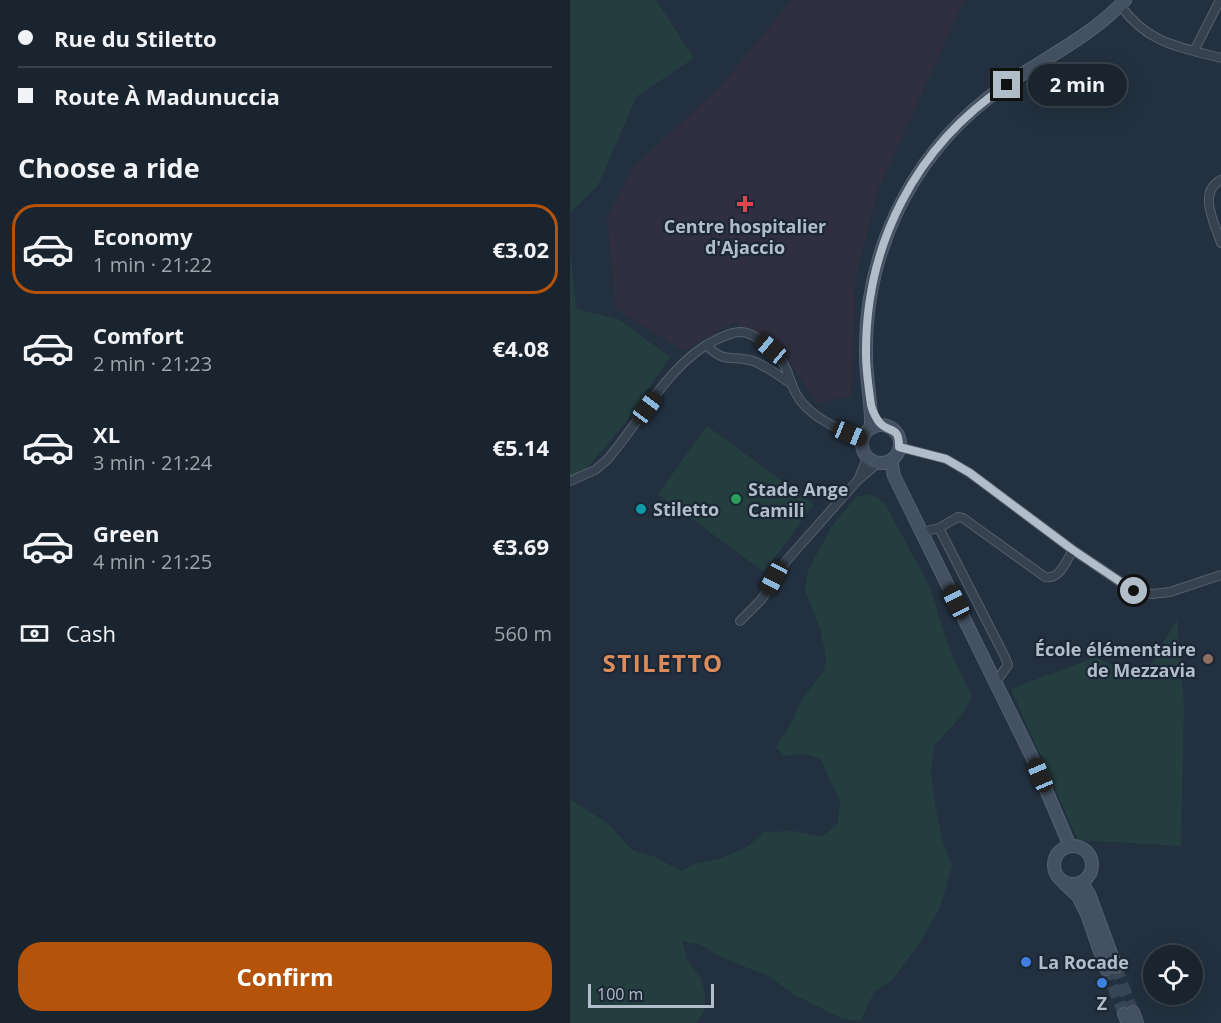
<!DOCTYPE html>
<meta charset="utf-8">
<style>
:root{--surface:#1a242f;--page:#27303b;--text:#f1f3f6;--muted:#9fa4aa;--line:#38414b;--accent:#b45309}
body{margin:0;font-family:"Open Sans",sans-serif;background:var(--page);color:var(--text);height:100vh;display:flex;flex-direction:column;font-size:22px;white-space:nowrap}
*{box-sizing:border-box;margin:0}
p{font-size:20px;color:var(--muted)}
.icon{flex:none;width:33px;height:33px;fill:none;stroke:currentColor;stroke-width:2;stroke-linecap:round;stroke-linejoin:round}
.map{position:relative;flex:1;overflow:hidden}
.drawer{display:flex;flex-direction:column;background:var(--surface);width:570px}
.drawer>*{flex:none}
.guide{display:grid;align-content:center;height:132px;padding:0 18px;background:var(--surface)}
.fabs{position:absolute;left:573px;top:945px;display:grid;gap:12px}
.fabs a{display:grid;place-items:center;width:60px;height:60px;border-radius:50%;background:var(--surface);box-shadow:0 6px 24px #0002,0 0 0 2px var(--line);font-size:30px}
.scale{position:absolute;left:18px;bottom:15px;width:126px;box-sizing:border-box;padding-left:6px;border:3px solid #b2bdca;border-top:0;font-size:16px;line-height:21px;white-space:nowrap;color:#b2bdca;-webkit-text-stroke:4px #1b2734;paint-order:stroke}
.end{position:absolute;width:27px;height:27px;margin:-14px;border:8px solid #b2bdca;background:#111;box-shadow:0 0 0 3px #111}
.from{border-radius:50%}
.bubble{position:absolute;height:42px;border-radius:21px;background:var(--surface);box-shadow:0 6px 24px #0002,0 0 0 2px var(--line);font-size:20px;font-weight:700;line-height:42px;text-align:center}
.car{position:absolute;width:18px;height:36px;margin:-18px -9px;border-radius:8px;box-shadow:0 0 4px 2px #0007;background:linear-gradient(#222 24%,#8ab4d8 0 40%,#222 0 76%,#8ab4d8 0 86%,#222 0)}
.guide b{display:flex;align-items:center;gap:21px;height:57px;font-size:22px}
.guide b+b{border-top:2px solid var(--line)}
.guide i{width:15px;height:15px;background:var(--text)}
ul{padding:0;list-style:none}
li{display:flex;align-items:center;gap:18px;height:90px;margin:0 12px 9px;padding:0 6px;border:3px solid transparent;border-radius:24px}
li div{flex:1}
li b{display:block;font-size:22px}
li em{font-style:normal;font-weight:700}
li.on{border-color:var(--accent)}
li>.icon{width:54px;height:54px;stroke-width:1.5}
h2{padding:0 18px;font-size:27px;line-height:72px}
.pay{display:flex;align-items:center;gap:15px;height:66px;padding:0 18px;font-size:22px}
.pay p{margin-inline-start:auto}
.cta{display:flex;gap:12px;margin-top:auto;padding:12px 18px}
.cta a{flex:1;height:69px;border-radius:24px;background:var(--accent);color:#fff;font-size:24px;font-weight:700;line-height:69px;text-align:center}
main{display:flex;flex:1;min-height:0}
.map>svg:first-child{display:block}
.medical{fill:#302f3f}
.green{fill:#243e40}
.lines{fill:none;stroke-linecap:round;stroke-linejoin:round}
.secondary-tunnel{stroke:#384554;stroke-width:12;stroke-dasharray:12 6;stroke-linecap:butt}
.minor-casing{stroke:#54606d;stroke-width:10}
.secondary-casing{stroke:#54606d;stroke-width:14}
.minor{stroke:#36424f;stroke-width:8}
.secondary{stroke:#445162;stroke-width:12}
.route{stroke:#b2bdca;stroke-width:8}
.health-dot{fill:#e0444e;stroke:#1b2734;stroke-width:2}
.leisure-dot{fill:#2e9e5b;stroke:#1b2734;stroke-width:2}
.culture-dot{fill:#0f9aa8;stroke:#1b2734;stroke-width:2}
.education-dot{fill:#8d6e63;stroke:#1b2734;stroke-width:2}
.shop-dot{fill:#3f7fe0;stroke:#1b2734;stroke-width:2}
.labels{text-anchor:middle;dominant-baseline:central;stroke-width:4.5;stroke-linejoin:round;paint-order:stroke}
.poi-label{font-size:18px;font-weight:bold;fill:#b2bdca;stroke:#1b2734;text-anchor:start}
.district-label{font-size:24px;font-weight:bold;letter-spacing:1.5px;fill:#dc8b5b;stroke:#1b2734}
</style>
<main>
<section class="drawer">
<div class="guide">
<b><i class="from"></i>Rue du Stiletto</b>
<b><i></i>Route À Madunuccia</b>
</div>
<h2>Choose a ride</h2>
<ul>
<li class="on"><svg class="icon" aria-label="car" viewBox="0 0 24 24"><path d="M5 17H2v-5l4-1 3-4h7l3 4 3 1v5h-3M9 17h6M6 11h13"/><circle cx="7" cy="17" r="2"/><circle cx="17" cy="17" r="2"/></svg><div><b>Economy</b><p>1 min · 21:22</p></div><em>€3.02</em></li>
<li><svg class="icon" aria-label="car" viewBox="0 0 24 24"><path d="M5 17H2v-5l4-1 3-4h7l3 4 3 1v5h-3M9 17h6M6 11h13"/><circle cx="7" cy="17" r="2"/><circle cx="17" cy="17" r="2"/></svg><div><b>Comfort</b><p>2 min · 21:23</p></div><em>€4.08</em></li>
<li><svg class="icon" aria-label="car" viewBox="0 0 24 24"><path d="M5 17H2v-5l4-1 3-4h7l3 4 3 1v5h-3M9 17h6M6 11h13"/><circle cx="7" cy="17" r="2"/><circle cx="17" cy="17" r="2"/></svg><div><b>XL</b><p>3 min · 21:24</p></div><em>€5.14</em></li>
<li><svg class="icon" aria-label="car" viewBox="0 0 24 24"><path d="M5 17H2v-5l4-1 3-4h7l3 4 3 1v5h-3M9 17h6M6 11h13"/><circle cx="7" cy="17" r="2"/><circle cx="17" cy="17" r="2"/></svg><div><b>Green</b><p>4 min · 21:25</p></div><em>€3.69</em></li>
</ul>
<div class="pay"><svg class="icon" aria-label="cash" viewBox="0 0 24 24"><path d="M3 7h18v10H3z"/><circle cx="12" cy="12" r="2"/></svg>Cash<p>560 m</p></div>
<div class="cta"><a>Confirm</a></div>
</section>
<div class="map">
<svg width="651" height="1023" viewBox="0 0 651 1023">
<rect width="100%" height="100%" fill="#22303f"/>
<path class="medical" d="M222,0H394L308,190L286,274L281,396L247,403L208,344L164,322L114,351L46,309L37,218L64,167L152,85Z"/>
<path class="green" d="M0,0H86L124,58L67,96L28,185L0,213Z
M0,247L6,309L48,319L100,357L53,426L9,477L0,479Z
M137,426L244,504L194,572L88,494Z
M302,494L315,504L360,587L379,648L402,696L392,715L364,746L361,773L365,803L372,839L382,865L371,905L353,938L323,979L304,992L291,1021L273,1019L224,995L200,977L153,958L131,945L112,941L117,961L131,978L135,995L134,1012L126,1023H0V799L37,823L62,850L85,857L111,871L124,864L152,858L178,846L194,832L224,831L252,837L268,823L270,801L250,758L234,754L213,756L206,747L223,720L232,699L254,670L256,657L250,629L235,590L238,570L262,526L286,497Z
M607,619L614,706L611,846L508,840L441,689L526,657L564,675L582,663Z"/>
<g class="lines">
<path class="secondary-tunnel" d="M546,967L563,1012
M536,969L554,1014"/>
<defs>
<path id="minor" d="M550,5C577,43 608,47 651,58
M624,51L650,0
M651,180C627,192 645,224 651,243
M220,383C209,376 197,366 183,361C161,354 156,365 136,345C146,340 159,332 171,332C186,333 204,349 212,361C221,375 221,393 236,407C251,422 273,431 293,439
M329,447L376,459L400,473L503,550L564,591L582,594L600,592L651,575
M289,478L297,458
M0,481L25,470L37,460C70,422 93,373 136,345
M369,528L388,517L393,518L475,577C490,580 496,561 503,550
M352,532L369,528L435,657L438,665L426,682
M170,621L191,600L217,560L287,481L308,463"/>
<path id="secondary" d="M292 444a19 19 0 1 1 38 0a19 19 0 1 1-38 0Z
M301,428C302,403 296,380 296,356C294,255 339,160 418,98C462,63 516,42 555,0
M321,460L324,476L462,757L500,846
M484 865a19 19 0 1 1 38 0a19 19 0 1 1-38 0Z
M494,883L508,896L517,914L536,969
M512,883L519,894L546,967
M563,1012L567,1023
M554,1014L558,1023"/>
</defs>
<use href="#minor" class="minor-casing"/>
<use href="#secondary" class="secondary-casing"/>
<use href="#minor" class="minor"/>
<use href="#secondary" class="secondary"/>
</g>
<g class="lines">
<path class="route" d="M437,85C345,146 295,245 296,355C296,372 299,389 301,405C302,410 307,421 312,425C322,433 329,427 329,447L376,459L400,473L503,550L564,591"/>
</g>
<path class="health-dot" d="M172 195h6v6h6v6h-6v6h-6v-6h-6v-6h6z"/>
<circle class="leisure-dot" cx="166" cy="499" r="6"/>
<circle class="culture-dot" cx="71" cy="509" r="6"/>
<circle class="education-dot" cx="638" cy="659" r="6"/>
<g class="shop-dot">
<circle cx="456" cy="962" r="6"/>
<circle cx="532" cy="983" r="6"/>
</g>
<g class="labels">
<g class="poi-label">
<text x="175" y="226" text-anchor="middle">Centre hospitalier<tspan x="175" dy="21">d'Ajaccio</tspan></text>
<text x="178" y="489">Stade Ange<tspan x="178" dy="21">Camili</tspan></text>
<text x="83" y="509">Stiletto</text>
<text x="626" y="649" text-anchor="end">École élémentaire<tspan x="626" dy="21">de Mezzavia</tspan></text>
<text x="468" y="962">La Rocade</text>
<text x="532" y="1003" text-anchor="middle">Z</text>
</g>
<g class="district-label">
<text x="93" y="662">STILETTO</text>
</g>
</g>
</svg>
<div class="fabs">
<a><svg class="icon" aria-label="locate" viewBox="0 0 24 24"><circle cx="12" cy="12" r="6"/><path d="M12 2v4M12 18v4M2 12h4M18 12h4"/></svg></a>
</div>
<div class="scale">100 m</div>
<i class="end from" style="left:564px;top:591px"></i>
<i class="end" style="left:437px;top:85px"></i>
<div class="bubble" style="left:458px;top:64px;width:99px">2 min</div>
<i class="car" style="left:201px;top:349px;rotate:310deg"></i>
<i class="car" style="left:77px;top:408px;rotate:37deg"></i>
<i class="car" style="left:280px;top:434px;rotate:112deg"></i>
<i class="car" style="left:204px;top:578px;rotate:208deg"></i>
<i class="car" style="left:386px;top:602px;rotate:333deg"></i>
<i class="car" style="left:470px;top:775px;rotate:337deg"></i>
</div>
</main>
